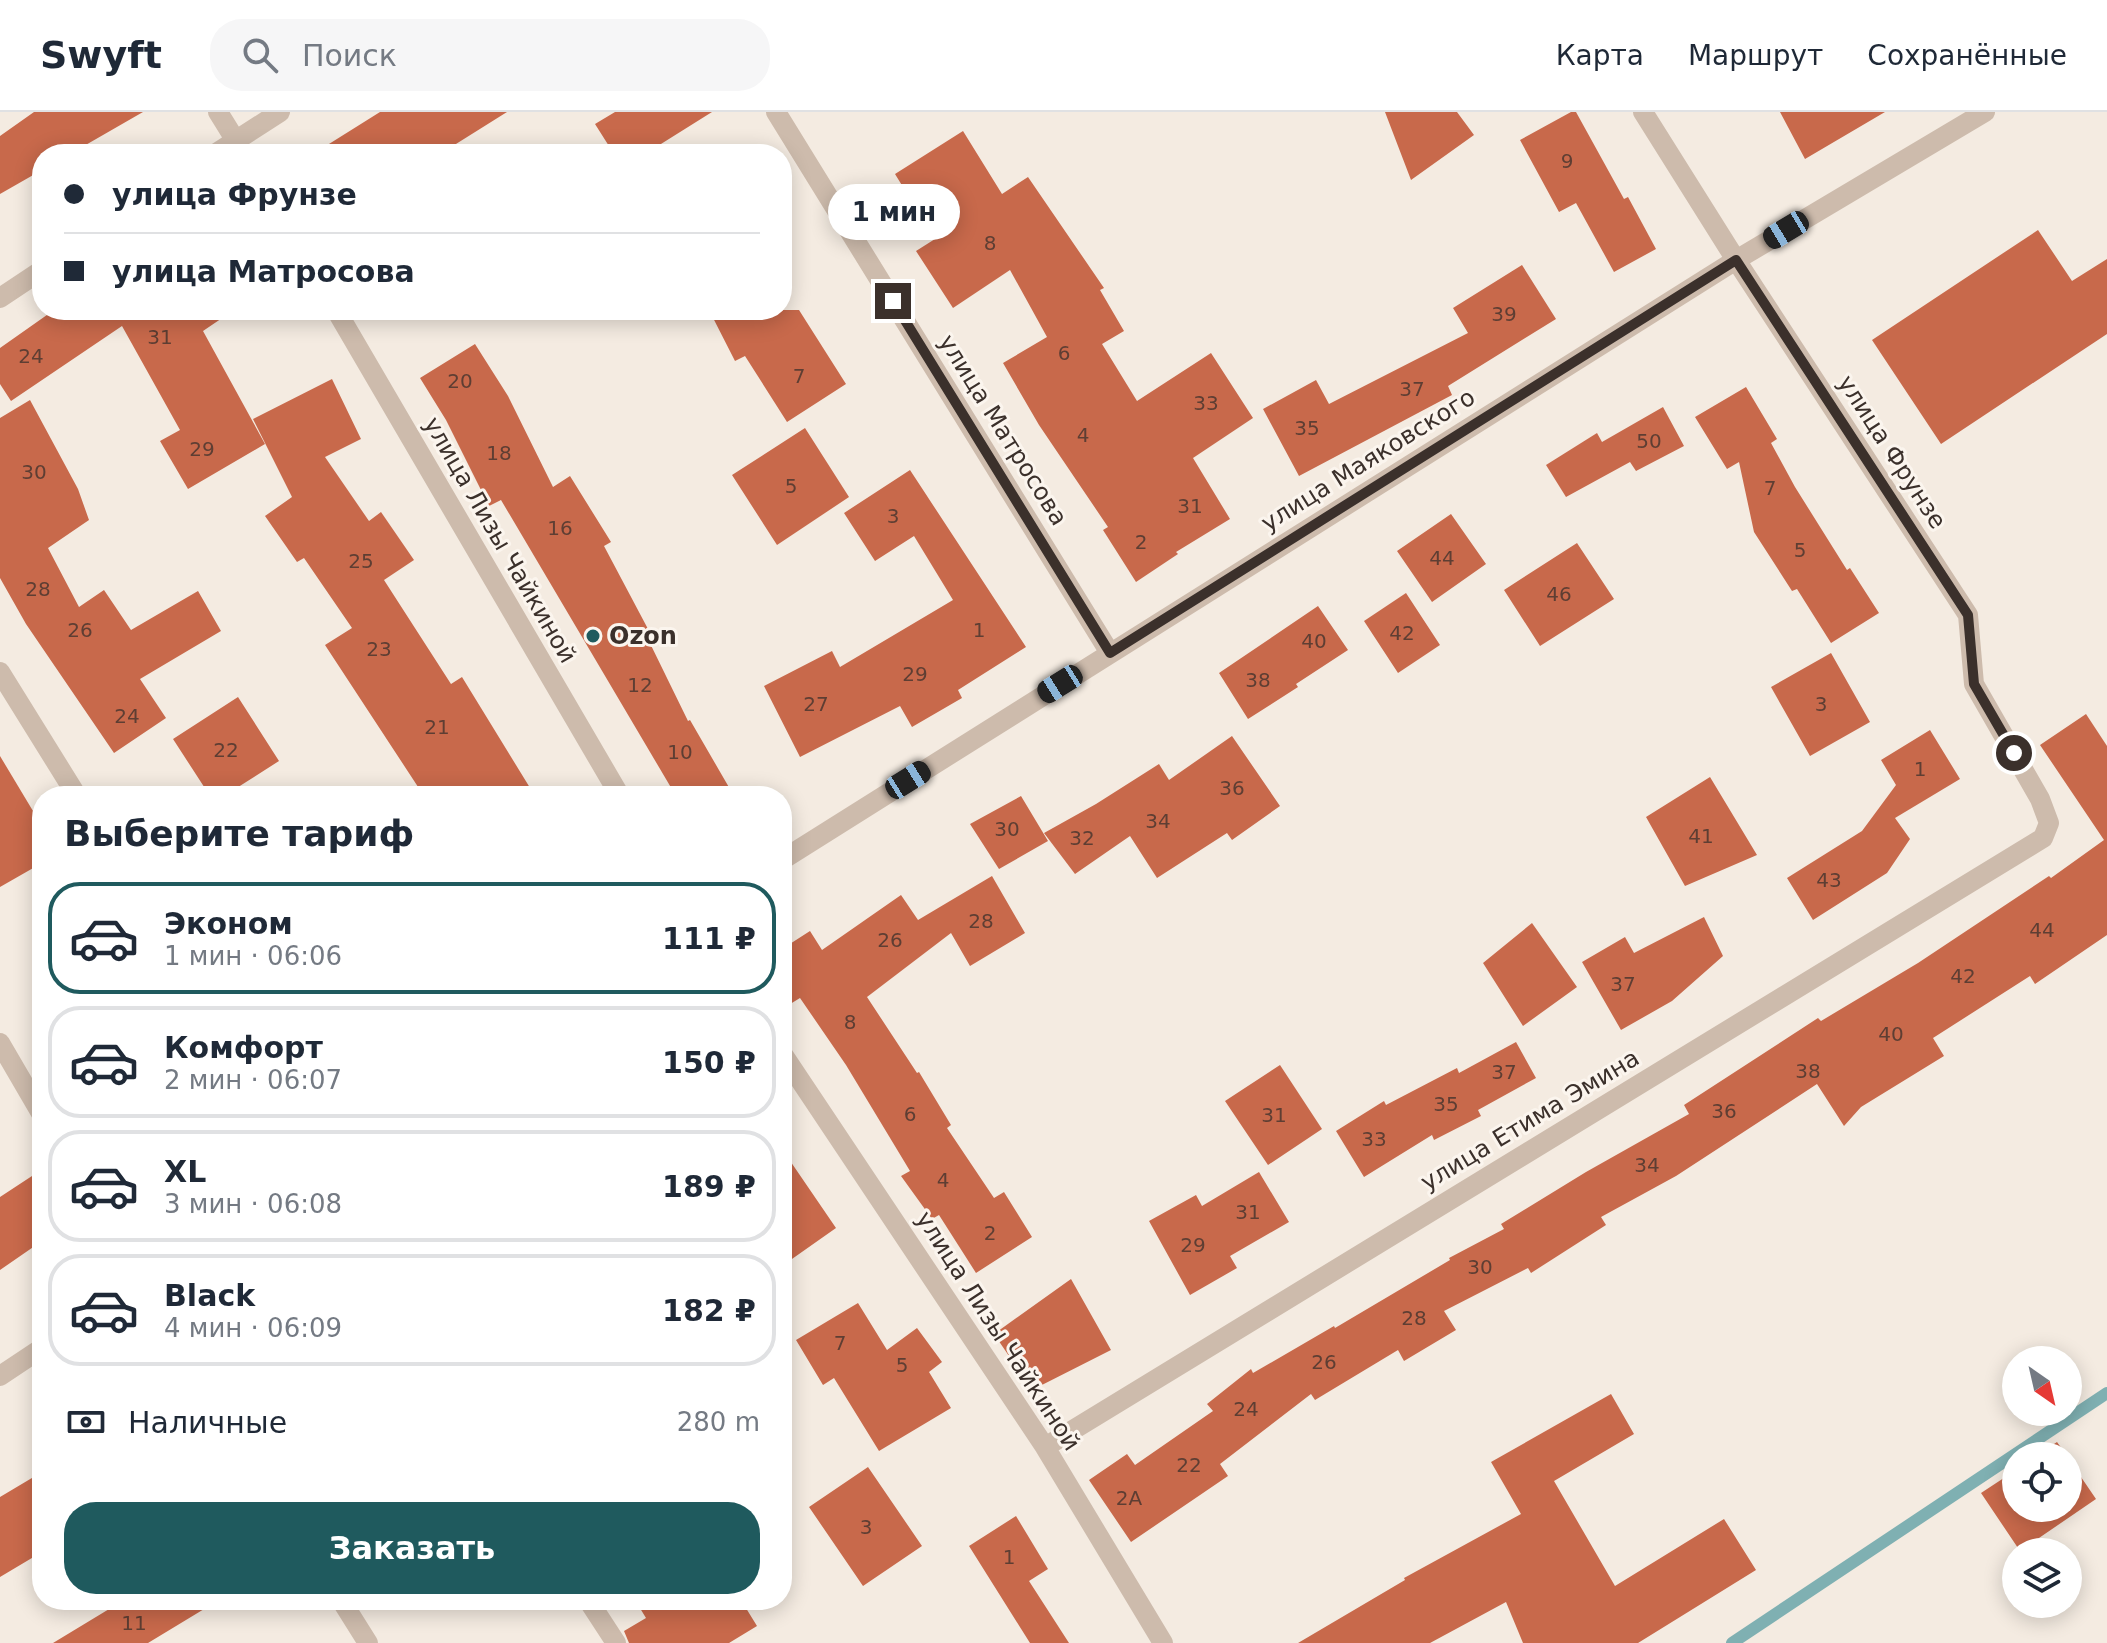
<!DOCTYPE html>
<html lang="ru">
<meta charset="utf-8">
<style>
:root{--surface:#fff;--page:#f6f6f7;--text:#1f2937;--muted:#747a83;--line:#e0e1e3;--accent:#1f5a5e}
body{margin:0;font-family:"DejaVu Sans",sans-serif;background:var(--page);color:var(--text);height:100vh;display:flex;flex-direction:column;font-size:30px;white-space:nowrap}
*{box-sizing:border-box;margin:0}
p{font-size:26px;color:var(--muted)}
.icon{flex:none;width:44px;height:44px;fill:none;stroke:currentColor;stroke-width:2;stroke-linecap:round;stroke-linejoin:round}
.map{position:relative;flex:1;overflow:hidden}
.side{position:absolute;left:32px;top:674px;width:760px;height:824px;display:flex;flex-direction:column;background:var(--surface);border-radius:32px;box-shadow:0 4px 20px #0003}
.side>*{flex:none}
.top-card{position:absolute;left:32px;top:32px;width:760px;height:176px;border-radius:32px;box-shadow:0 4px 20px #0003;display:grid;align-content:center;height:176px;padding:0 32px;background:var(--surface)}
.needle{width:52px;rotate:146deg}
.fabs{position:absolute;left:2002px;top:1234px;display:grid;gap:16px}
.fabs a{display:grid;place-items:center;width:80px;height:80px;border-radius:50%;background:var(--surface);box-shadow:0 4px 20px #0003;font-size:40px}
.end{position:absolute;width:36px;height:36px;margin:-18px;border:10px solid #3b302b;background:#fff;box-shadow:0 0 0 4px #fff}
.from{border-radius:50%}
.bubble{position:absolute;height:56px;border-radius:28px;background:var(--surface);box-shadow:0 4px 20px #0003;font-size:26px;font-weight:700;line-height:56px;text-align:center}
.car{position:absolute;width:24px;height:48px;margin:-24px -12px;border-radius:10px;box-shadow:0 0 6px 2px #0007;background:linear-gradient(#222 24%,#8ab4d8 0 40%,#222 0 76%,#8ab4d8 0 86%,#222 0)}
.top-card b{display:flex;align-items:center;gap:28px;height:76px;font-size:30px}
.top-card b+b{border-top:2px solid var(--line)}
.top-card i{width:20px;height:20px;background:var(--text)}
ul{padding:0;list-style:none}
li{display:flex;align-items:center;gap:24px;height:112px;margin:0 16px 12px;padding:0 16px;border:4px solid var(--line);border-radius:32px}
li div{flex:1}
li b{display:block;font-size:30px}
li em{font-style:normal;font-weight:700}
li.selected{border-color:var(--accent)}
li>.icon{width:72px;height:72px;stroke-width:1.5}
h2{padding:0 32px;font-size:36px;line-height:96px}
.pay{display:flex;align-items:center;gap:20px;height:88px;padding:0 32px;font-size:30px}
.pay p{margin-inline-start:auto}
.primary-button{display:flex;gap:16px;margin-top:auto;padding:16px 32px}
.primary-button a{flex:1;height:92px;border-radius:32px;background:var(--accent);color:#fff;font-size:32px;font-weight:700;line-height:92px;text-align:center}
header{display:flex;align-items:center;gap:48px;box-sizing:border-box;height:112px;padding:0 40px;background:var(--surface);border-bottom:2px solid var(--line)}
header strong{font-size:38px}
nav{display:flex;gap:44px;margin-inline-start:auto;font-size:28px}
.search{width:560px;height:72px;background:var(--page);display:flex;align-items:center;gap:20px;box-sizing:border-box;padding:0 28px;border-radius:32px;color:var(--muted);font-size:30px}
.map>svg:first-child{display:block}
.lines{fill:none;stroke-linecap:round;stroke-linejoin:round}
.stream{stroke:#7fb0b2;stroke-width:12}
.building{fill:#c8694b}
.minor{stroke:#cdbbac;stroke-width:20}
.tertiary{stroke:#cdbbac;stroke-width:20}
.route{stroke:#3b302b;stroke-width:10}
.poi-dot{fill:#1f5a5e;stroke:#fbf5ee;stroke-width:3}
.labels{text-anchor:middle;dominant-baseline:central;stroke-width:6;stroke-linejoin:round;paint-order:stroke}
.number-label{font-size:20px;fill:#5e3e33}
.street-label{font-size:24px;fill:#3b302b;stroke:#fbf5ee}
.poi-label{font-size:24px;font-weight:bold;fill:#3b302b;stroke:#fbf5ee;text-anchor:start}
</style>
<header>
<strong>Swyft</strong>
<div class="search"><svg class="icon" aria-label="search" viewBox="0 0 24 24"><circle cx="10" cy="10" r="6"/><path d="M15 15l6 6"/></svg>Поиск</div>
<nav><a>Карта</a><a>Маршрут</a><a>Сохранённые</a></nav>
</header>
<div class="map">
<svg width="2107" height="1531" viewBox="0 0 2107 1531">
<rect width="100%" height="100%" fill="#f4ebe1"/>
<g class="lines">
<path class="stream" d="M1732,1531L2107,1281"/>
</g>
<path class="building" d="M34,0H143L70,42H42V58L0,82V24Z
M380,0H507L440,42H313Z
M615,0H712L645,42H614L595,12Z
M1385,0H1457L1474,23L1411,68Z
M1571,0H1576L1624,87L1628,85L1656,137L1614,160L1576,91L1559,100L1520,28Z
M1780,0H1885L1805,47Z
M963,19L1002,82L1028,65L1104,176L1100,178L1124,219L1102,232L1137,289L1211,241L1253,306L1193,346L1230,407L1176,440L1178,442L1136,470L1103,418L1108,415L1039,313L1003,251L1047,225L1010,158L953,196L916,139L935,127L895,62Z
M2038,118L2072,169L2107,147V222L1941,332L1872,228Z
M1522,153L1556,207L1448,274L1452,283L1299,364L1263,297L1316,268L1329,292L1468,221L1453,196Z
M54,198H234L203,219L265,332L188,377L160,329L180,318L122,214L11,289L0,272V236Z
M709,198H799L846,272L787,310L745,244L735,249Z
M475,232L508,284L553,375L570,364L611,430L604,434L648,517L644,519L688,609L690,608L734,684H676L501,388L489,394L446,308L420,266Z
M332,267L361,327L325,345L369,409L381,400L414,448L384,468L451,572L462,565L535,684H424L325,533L352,516L304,446L297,450L265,404L292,385L253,307Z
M1746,275L1777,327L1771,331L1795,375L1847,458L1850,456L1879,501L1831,531L1797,477L1792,479L1754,420L1739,350L1727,357L1695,305Z
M30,288L78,377L89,408L48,436L79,495L104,478L131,518L198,479L221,519L140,567L166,606L114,641L26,512L0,466V306Z
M1663,295L1684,334L1636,359L1630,350L1566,385L1546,353L1597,321L1602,330Z
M805,316L849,385L777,433L732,363Z
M910,358L1026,535L958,578L962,586L912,615L900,594L800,645L764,574L832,539L840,555L953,488L914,424L875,449L844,401Z
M1451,402L1486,452L1432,490L1397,439Z
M1577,431L1614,487L1540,534L1504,478Z
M1406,481L1440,533L1398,561L1364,509Z
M1318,494L1348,538L1296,572L1298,575L1248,607L1219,561Z
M1831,541L1870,610L1810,644L1771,575Z
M238,585L279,649L224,684H210L173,627Z
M2086,602L2107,634V823L2035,872L2030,864L1933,926L1944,944L1861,995L1844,1014L1817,972L1676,1064L1601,1105L1606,1113L1531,1161L1528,1156L1444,1199L1456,1218L1404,1249L1398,1238L1315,1288L1311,1282L1220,1352L1228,1364L1131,1430L1089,1368L1127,1342L1135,1353L1213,1299L1207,1292L1251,1257L1253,1261L1334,1214L1335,1216L1450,1148L1449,1146L1504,1117L1501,1112L1586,1060L1689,1002L1684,993L1818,906L1821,909L1918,851L2049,764L2051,766L2104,728L2040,633Z
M1930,618L1960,667L1895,706L1910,727L1887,761L1813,808L1787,766L1862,719L1896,673L1881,648Z
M1232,624L1280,694L1232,728L1227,721L1157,766L1130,724L1075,762L1044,721L1096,692L1159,652L1169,668Z
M0,644L42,714V751L0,775Z
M1710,665L1757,743L1685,774L1646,705Z
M1021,684L1048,729L999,757L970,712Z
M992,764L1025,821L970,854L951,821L867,885L917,961L919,960L951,1013L947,1016L994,1086L1004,1080L1032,1125L976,1161L939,1103L932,1107L901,1064L910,1059L846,953L800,886L782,897V837L810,819L822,838L901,783L918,808Z
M1704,805L1723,844L1672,889L1621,918L1582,850L1625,825L1634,841Z
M1532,811L1577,875L1523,914L1483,851Z
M1516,930L1536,966L1478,998L1481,1004L1434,1028L1432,1023L1364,1065L1336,1019L1384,989L1386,993L1457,956L1459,961Z
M1280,953L1322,1017L1268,1053L1225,989Z
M782,1037L836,1116L782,1154Z
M1259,1060L1289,1110L1230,1144L1237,1156L1190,1183L1149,1109L1196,1083L1202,1094Z
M32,1064L42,1083V1129L0,1158V1085Z
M1071,1167L1111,1238L1032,1278L994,1222Z
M858,1191L887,1238L917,1216L942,1250L929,1260L951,1296L879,1339L834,1266L823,1273L796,1228Z
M1611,1282L1634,1322L1554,1369L1615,1474L1724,1407L1756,1458L1638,1531H1523L1506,1490L1430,1531H1298L1405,1468L1404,1466L1521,1402L1491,1350Z
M2057,1330L2067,1344H2036Z
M2068,1346L2096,1387L2020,1439L1981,1381L2016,1358V1396H2068Z
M868,1355L922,1434L863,1474L809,1395Z
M42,1360V1440L0,1465V1385Z
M1016,1404L1048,1457L1029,1469L1069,1531H1030L969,1434Z
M124,1488H219L148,1531H53Z
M635,1488H741L757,1514L729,1531H629L624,1519L646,1506Z"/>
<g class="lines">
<path class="minor" d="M218,0L244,42
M776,0L1110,541
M215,42L280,0
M0,186L42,158
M336,198L620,684
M0,560L77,684
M0,931L42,1003
M782,941L1045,1335L1163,1531
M1045,1335L2043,726L2049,711L2040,687L1974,572L1968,503L1736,148L1643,0
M341,1488L368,1531
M588,1488L616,1531"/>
<path class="tertiary" d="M782,748L1736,148L1985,0
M0,1264L42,1236"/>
</g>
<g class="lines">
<path class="route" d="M893,189L1110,541L1736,148L1968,503L1974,572L2014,641"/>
</g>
<circle class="poi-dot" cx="593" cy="524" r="8"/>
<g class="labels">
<g class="number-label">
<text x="1567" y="49">9</text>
<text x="990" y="131">8</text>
<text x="1504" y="202">39</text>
<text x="160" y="225">31</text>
<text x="1064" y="241">6</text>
<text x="31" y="244">24</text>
<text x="799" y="264">7</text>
<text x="460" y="269">20</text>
<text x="1412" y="277">37</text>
<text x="1206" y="291">33</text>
<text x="1307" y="316">35</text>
<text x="1083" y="323">4</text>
<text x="1649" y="329">50</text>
<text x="202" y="337">29</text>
<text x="499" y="341">18</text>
<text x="34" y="360">30</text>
<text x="791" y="374">5</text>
<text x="1770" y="376">7</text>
<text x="1190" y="394">31</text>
<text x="893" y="404">3</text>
<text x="560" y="416">16</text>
<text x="1141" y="430">2</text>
<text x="1800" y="438">5</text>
<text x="1442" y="446">44</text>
<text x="361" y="449">25</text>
<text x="38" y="477">28</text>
<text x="1559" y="482">46</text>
<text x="80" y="518">26</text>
<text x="979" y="518">1</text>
<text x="1402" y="521">42</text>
<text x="1314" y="529">40</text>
<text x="379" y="537">23</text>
<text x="915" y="562">29</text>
<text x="1258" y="568">38</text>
<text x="640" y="573">12</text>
<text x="816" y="592">27</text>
<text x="1821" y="592">3</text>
<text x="127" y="604">24</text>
<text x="437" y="615">21</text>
<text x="226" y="638">22</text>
<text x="680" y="640">10</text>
<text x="1920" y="657">1</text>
<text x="1232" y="676">36</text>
<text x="1158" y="709">34</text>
<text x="1007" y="717">30</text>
<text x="1701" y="724">41</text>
<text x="1082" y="726">32</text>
<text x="1829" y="768">43</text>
<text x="981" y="809">28</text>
<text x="2042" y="818">44</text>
<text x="890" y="828">26</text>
<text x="1963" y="864">42</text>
<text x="1623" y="872">37</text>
<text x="850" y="910">8</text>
<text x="1891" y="922">40</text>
<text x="1808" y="959">38</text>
<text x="1504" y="960">37</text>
<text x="1446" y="992">35</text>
<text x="1724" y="999">36</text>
<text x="910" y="1002">6</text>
<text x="1274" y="1003">31</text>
<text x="1374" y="1027">33</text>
<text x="1647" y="1053">34</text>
<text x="943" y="1068">4</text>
<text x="1248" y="1100">31</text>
<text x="990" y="1121">2</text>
<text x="1193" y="1133">29</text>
<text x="1480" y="1155">30</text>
<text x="1414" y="1206">28</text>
<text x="840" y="1231">7</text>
<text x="1324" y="1250">26</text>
<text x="902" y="1253">5</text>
<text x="1246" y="1297">24</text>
<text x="1189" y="1353">22</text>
<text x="1129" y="1386">2А</text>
<text x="866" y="1415">3</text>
<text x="1009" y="1445">1</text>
<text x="134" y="1511">11</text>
</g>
<g class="street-label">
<text transform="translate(1003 318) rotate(58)">улица Матросова</text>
<text transform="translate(1892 340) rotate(57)">улица Фрунзе</text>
<text transform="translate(1368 348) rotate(-32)">улица Маяковского</text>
<text transform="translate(500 428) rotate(60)">улица Лизы Чайкиной</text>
<text transform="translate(1530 1008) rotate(-31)">улица Етима Эмина</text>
<text transform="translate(998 1219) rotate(57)">улица Лизы Чайкиной</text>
</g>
<g class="poi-label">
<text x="609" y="524">Ozon</text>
</g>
</g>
</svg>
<div class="fabs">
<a><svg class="needle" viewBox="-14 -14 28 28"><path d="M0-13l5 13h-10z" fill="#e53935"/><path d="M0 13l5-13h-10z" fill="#747a83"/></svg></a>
<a><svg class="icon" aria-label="locate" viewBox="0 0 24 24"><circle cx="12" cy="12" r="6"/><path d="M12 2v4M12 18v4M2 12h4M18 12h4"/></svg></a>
<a><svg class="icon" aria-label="layers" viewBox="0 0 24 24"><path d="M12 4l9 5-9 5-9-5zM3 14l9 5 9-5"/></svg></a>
</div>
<i class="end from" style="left:2014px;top:641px"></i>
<i class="end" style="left:893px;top:189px"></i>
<div class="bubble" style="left:828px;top:72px;width:132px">1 мин</div>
<i class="car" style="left:1786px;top:118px;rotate:239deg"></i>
<i class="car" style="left:1060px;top:572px;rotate:238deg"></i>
<i class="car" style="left:908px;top:668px;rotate:58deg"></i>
<div class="top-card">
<b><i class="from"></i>улица Фрунзе</b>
<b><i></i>улица Матросова</b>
</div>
<section class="side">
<h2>Выберите тариф</h2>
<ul>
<li class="selected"><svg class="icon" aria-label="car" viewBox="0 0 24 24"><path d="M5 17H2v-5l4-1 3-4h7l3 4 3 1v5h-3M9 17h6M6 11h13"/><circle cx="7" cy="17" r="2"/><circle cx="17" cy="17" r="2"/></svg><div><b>Эконом</b><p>1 мин · 06:06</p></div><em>111 ₽</em></li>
<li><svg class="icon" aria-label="car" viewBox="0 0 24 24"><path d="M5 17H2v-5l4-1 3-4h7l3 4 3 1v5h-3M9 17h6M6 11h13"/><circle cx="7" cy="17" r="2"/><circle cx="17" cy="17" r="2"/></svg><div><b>Комфорт</b><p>2 мин · 06:07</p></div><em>150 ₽</em></li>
<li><svg class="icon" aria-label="car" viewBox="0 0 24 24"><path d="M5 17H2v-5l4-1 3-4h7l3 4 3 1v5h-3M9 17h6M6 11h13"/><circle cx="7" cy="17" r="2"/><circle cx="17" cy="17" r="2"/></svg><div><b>XL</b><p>3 мин · 06:08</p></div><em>189 ₽</em></li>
<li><svg class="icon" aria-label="car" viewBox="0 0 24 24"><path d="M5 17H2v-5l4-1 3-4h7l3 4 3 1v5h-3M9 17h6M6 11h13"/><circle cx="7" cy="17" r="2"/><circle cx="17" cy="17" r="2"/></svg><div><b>Black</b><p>4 мин · 06:09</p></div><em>182 ₽</em></li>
</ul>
<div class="pay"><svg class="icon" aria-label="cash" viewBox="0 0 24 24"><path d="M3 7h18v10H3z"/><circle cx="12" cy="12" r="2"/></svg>Наличные<p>280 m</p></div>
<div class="primary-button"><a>Заказать</a></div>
</section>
</div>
